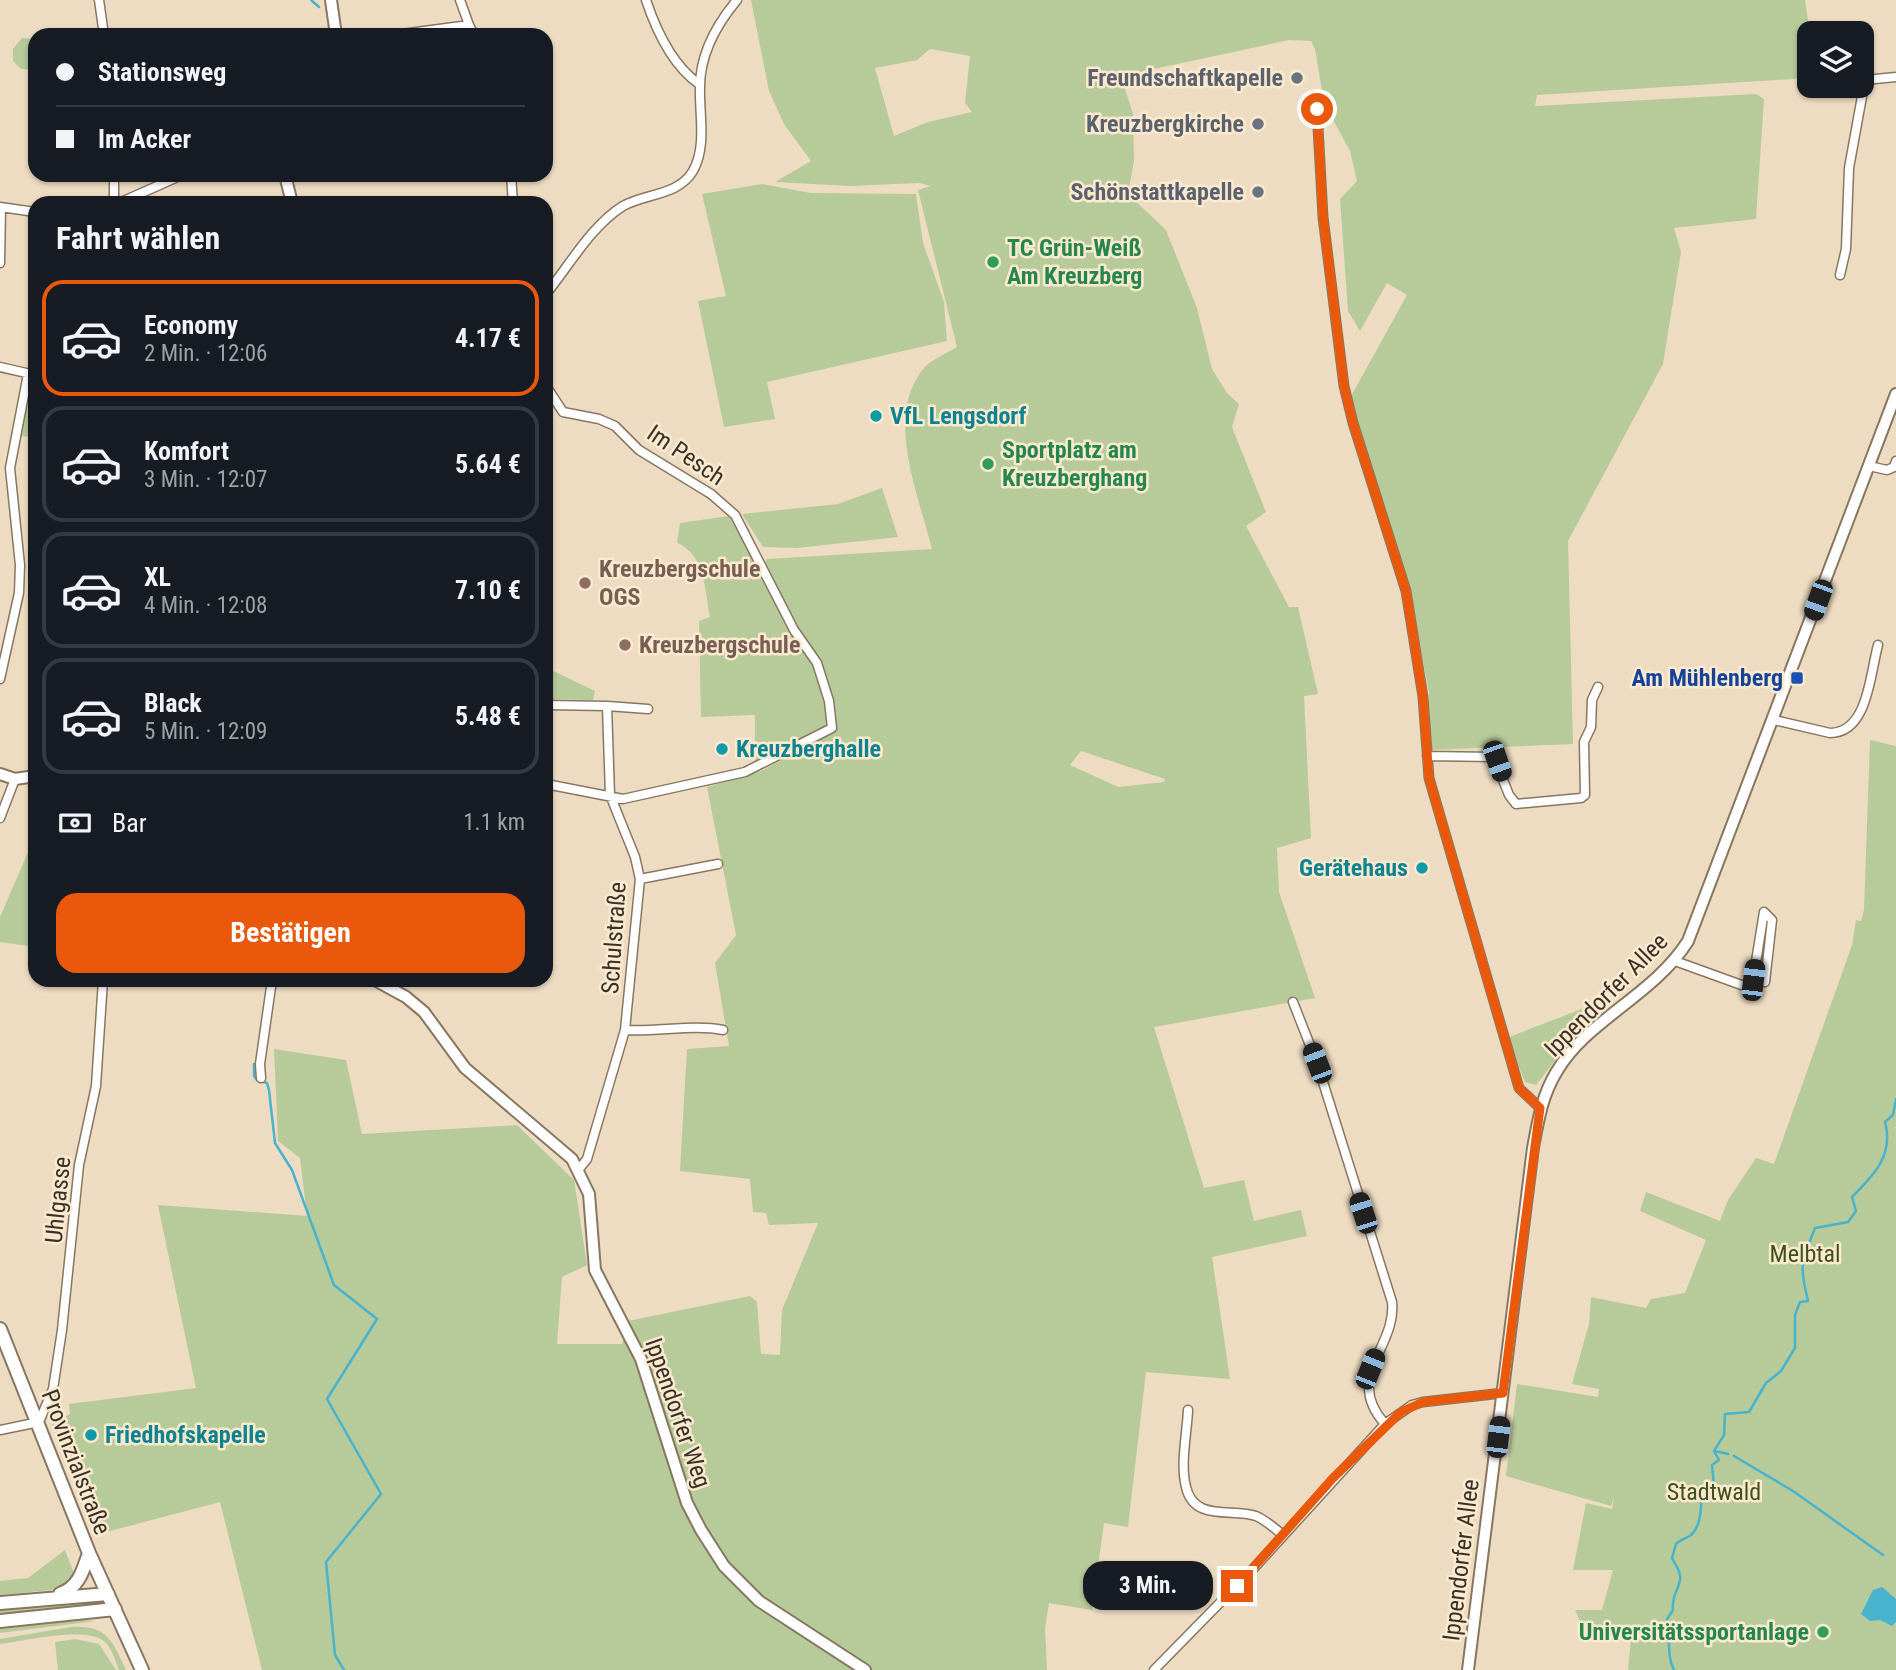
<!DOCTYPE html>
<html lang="de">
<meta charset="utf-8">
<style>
:root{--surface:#171b24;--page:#242831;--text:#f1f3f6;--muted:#9ea1a6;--line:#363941;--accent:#ea580c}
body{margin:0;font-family:"Roboto Condensed",sans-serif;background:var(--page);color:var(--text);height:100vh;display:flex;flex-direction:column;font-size:26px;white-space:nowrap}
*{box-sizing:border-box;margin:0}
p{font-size:23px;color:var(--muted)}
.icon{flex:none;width:38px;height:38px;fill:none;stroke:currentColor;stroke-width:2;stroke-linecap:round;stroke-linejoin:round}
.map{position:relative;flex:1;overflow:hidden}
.drawer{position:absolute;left:28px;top:196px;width:525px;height:791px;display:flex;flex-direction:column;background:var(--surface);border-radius:21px;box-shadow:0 2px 5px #0004}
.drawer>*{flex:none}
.guide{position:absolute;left:28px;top:28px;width:525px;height:154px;border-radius:21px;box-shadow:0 2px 5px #0004;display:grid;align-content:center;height:154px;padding:0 28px;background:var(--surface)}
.tools{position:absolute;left:1797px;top:21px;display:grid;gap:14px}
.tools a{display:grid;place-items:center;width:77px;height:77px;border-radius:14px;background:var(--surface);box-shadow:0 2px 5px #0004;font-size:35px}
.end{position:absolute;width:32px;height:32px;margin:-16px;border:9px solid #ea580c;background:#fff;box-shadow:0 0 0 4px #fff}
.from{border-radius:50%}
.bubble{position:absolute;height:49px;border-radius:21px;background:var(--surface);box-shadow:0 2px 5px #0004;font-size:23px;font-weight:700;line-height:49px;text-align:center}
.car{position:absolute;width:21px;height:42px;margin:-21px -10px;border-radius:9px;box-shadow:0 0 5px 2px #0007;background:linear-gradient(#222 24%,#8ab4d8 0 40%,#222 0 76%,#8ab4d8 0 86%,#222 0)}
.guide b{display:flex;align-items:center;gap:24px;height:66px;font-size:26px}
.guide b+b{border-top:2px solid var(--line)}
.guide i{width:18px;height:18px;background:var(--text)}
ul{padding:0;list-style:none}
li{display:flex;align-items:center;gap:21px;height:116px;margin:0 14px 10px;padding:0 14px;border:4px solid var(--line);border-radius:21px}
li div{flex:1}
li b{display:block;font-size:26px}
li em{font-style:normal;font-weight:700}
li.active{border-color:var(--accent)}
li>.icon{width:63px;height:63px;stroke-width:1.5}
h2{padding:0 28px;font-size:32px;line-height:84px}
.pay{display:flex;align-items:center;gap:18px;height:77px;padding:0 28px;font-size:26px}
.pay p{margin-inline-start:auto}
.button{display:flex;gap:14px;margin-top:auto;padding:14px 28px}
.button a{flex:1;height:80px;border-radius:21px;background:var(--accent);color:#fff;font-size:28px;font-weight:700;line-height:80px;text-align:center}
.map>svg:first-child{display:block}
.green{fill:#b7ca9a;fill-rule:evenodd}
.water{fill:#48b3cd}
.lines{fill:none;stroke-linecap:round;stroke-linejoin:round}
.stream{stroke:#48b3cd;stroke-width:2.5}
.minor-casing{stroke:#877760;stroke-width:11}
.tertiary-casing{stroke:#877760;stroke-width:14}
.secondary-casing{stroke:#877760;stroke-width:16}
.minor{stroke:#fff;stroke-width:8}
.tertiary{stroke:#fff;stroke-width:10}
.secondary{stroke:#fff;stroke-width:12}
.route{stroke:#ea580c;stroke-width:9}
.worship-dot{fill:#6b7280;stroke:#fbeacf;stroke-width:2.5}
.leisure-dot{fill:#2e9e5b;stroke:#fbeacf;stroke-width:2.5}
.culture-dot{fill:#0f9aa8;stroke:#fbeacf;stroke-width:2.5}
.education-dot{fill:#8d6e63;stroke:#fbeacf;stroke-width:2.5}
.transit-dot{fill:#1a4fb4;stroke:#fbeacf;stroke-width:2.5}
.labels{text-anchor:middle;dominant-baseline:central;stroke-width:5;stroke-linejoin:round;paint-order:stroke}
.worship-label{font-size:24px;font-weight:bold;fill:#5b616d;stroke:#fbeacf;text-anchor:end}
.leisure-label{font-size:24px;font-weight:bold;fill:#27864d;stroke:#fbeacf;text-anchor:start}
.culture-label{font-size:24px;font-weight:bold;fill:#0d838f;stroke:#fbeacf;text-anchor:start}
.street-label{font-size:24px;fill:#383127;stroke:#fbeacf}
.education-label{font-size:24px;font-weight:bold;fill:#785e54;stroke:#fbeacf;text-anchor:start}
.transit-label{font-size:24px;font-weight:bold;fill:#164399;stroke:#fbeacf;text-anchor:end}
.park-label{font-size:24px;fill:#3e501b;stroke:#fbeacf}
</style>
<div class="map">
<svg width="1896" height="1670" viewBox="0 0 1896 1670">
<rect width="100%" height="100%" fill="#eedcc2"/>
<path class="green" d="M751,0H1805L1810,33L1809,78L1537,95L1535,106L1756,94L1764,99L1756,219L1674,228L1681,252L1663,364L1568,541L1573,744L1430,750L1429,693L1410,591L1350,398L1407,295L1387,283L1360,331L1348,311L1340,199L1357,181L1350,151L1324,103L1315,49L1311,41L1289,40L1121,76L1133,114L1134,161L1128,194L1166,230L1197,308L1212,369L1227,393L1239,404L1232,427L1266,512L1246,526L1289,607H1298L1318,694L1304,696L1311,838L1277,848L1279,892L1315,998L1154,1027L1204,1188L1244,1180L1254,1221L1301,1210L1307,1236L1212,1257L1230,1379L1146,1372L1128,1527L1104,1523L1092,1610L1049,1603L1045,1628L1047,1670H262L220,1502L95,1535L52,1424L70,1414L69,1404L196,1388L158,1205L307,1216L300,1158L278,1141L274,1049L346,1060L362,1134L517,1125L574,1180L587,1265L562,1277L557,1344H622L628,1321L750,1296L757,1302L761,1354L780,1355L782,1310L818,1223L769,1225L766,1213L753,1212L750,1179L680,1171L687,1049L729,1046L715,963L736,935L707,787L761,771L835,731L831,700L764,563L767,559L932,549C919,496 883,414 925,367C933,359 947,353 957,347L918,190L931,186L919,183L850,186L775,182L811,161L784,124L769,91ZM930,49L970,56L965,103L972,112L928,122L894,136L875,68L917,60ZM1081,751L1165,779L1164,782L1118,787L1070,765Z
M22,38L35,39V70L21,69L13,61V49Z
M762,184L811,193L916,194L923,243L944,302L947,341L767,382L775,419L724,427L698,301L726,296L702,194Z
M35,383V437L20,436L31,387Z
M882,488L898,537L797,548L763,547L742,514L838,504Z
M729,516L814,665L826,703L829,726L755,762V715L701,717L699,621L710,617C705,591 705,554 677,543L680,523Z
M549,669L595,691L593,700L549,699Z
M1870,740L1896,746V1670H1628L1632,1628L1584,1630L1575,1610H1602L1613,1570H1573L1586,1503L1612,1509L1614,1497L1611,1506L1506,1476L1517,1384L1598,1397L1599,1389L1572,1384L1589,1324L1591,1297L1646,1308L1651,1299L1685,1293L1706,1240L1640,1211L1646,1192L1720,1221L1728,1200L1756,1158L1774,1164L1852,945L1856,920L1861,921L1864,910Z
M32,843L35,844V947L0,942V917Z
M1589,1006L1592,1021L1571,1040L1536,1085L1525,1082L1507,1038Z
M65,1550L75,1576L61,1589L0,1595V1581L28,1578Z
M88,1599L90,1606L0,1616V1608Z
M81,1620L96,1621L0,1633V1629Z
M71,1627C107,1625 112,1640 126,1670H119C115,1660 112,1648 104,1641C85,1626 23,1641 0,1644V1639Z
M75,1639L99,1644L116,1670H58L55,1642Z"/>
<path class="water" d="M1882,1587L1896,1599V1622L1892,1626L1880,1620L1870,1621L1861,1614L1873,1590Z"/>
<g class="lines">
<path class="stream" d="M311,0L319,7
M254,1064V1076L257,1080
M263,1082L267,1083L269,1090L275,1143L292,1170L334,1285L377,1319L327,1399L381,1494L326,1562L335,1655L344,1670
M1715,1451L1728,1454
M1734,1456L1793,1491L1883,1555
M1674,1670C1666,1655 1671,1636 1667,1619L1673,1610C1671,1593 1682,1587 1680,1575C1679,1568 1675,1565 1672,1558L1676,1544C1680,1540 1687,1538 1691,1535C1703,1524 1700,1503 1703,1489L1714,1486L1712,1465L1719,1460L1714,1451L1724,1435L1725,1414L1749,1412L1766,1383L1781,1371L1795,1348V1315L1800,1302L1808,1301C1799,1264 1801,1263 1815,1228L1848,1222L1856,1211L1852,1197C1874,1175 1894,1155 1885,1122L1893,1115L1896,1099"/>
<defs>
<path id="minor" d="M99,0L104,35
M646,0C656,30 672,65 699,84
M469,25L474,35
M394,35L469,25L460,0
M1317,109L1323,217L1344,386L1353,423L1406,591L1423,697L1429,778L1519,1088L1540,1108
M114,175V203
M511,175L513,203
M119,203L182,175
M0,207L35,212
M0,263L1,207
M1840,275L1846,249L1849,168L1865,80L1896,77
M546,294C569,266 591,226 623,206C646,193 678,196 693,171C707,146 699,114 700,87C700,55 717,24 737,0
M0,367L35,375
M546,386L563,412L599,419L615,426L639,450L711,494L735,515L794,630L817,663L829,701L832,728L745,772L623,799L546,784
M1869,466L1887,470L1894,467L1896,461
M0,679L19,593L20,565L10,468L28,374
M546,705L607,706L610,795L635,857L640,879L625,1030L587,1159L579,1169
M607,706L648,709
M1774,720L1830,733C1868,733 1870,674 1878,645
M1427,756L1494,757L1509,795L1516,804L1581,798L1585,795L1584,742L1591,727L1592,700L1598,687
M0,818L15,779
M640,879L718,864
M1675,961L1747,987L1753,980L1764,912L1772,920L1765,982
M1293,1002L1317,1063L1392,1302C1397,1347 1343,1377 1385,1424
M625,1030C658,1032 694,1024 723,1030
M261,1078L260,1064L272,980
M1188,1410C1187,1434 1180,1464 1186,1487C1194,1522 1232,1508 1256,1516C1266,1520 1275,1529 1283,1535
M0,1430L39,1422L53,1389L62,1330L79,1165L96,1086L103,980
M1154,1670L1253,1569L1385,1424L1412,1405L1423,1402L1503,1393"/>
<path id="tertiary" d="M331,0L336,35
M285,175L292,203
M0,774L15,779L35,776
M375,980L406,997L424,1012L465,1068L572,1159L589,1194L595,1270L641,1359L687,1503L701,1530L724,1566L759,1601L865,1670
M1468,1670L1533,1148C1538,1121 1542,1095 1557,1071C1587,1020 1654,995 1688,941L1896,394"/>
<path id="secondary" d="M0,1329L89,1553L142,1670
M60,1594C79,1587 83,1571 89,1553
M0,1603L108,1594
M0,1621L115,1609"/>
</defs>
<use href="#minor" class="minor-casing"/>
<use href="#tertiary" class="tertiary-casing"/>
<use href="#secondary" class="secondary-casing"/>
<use href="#minor" class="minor"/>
<use href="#tertiary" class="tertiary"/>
<use href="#secondary" class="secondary"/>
</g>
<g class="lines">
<path class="route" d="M1237,1586L1333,1478L1401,1412L1423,1402L1503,1393L1540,1108L1519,1088L1429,778L1423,697L1406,591L1353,423L1344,386L1323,217L1317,109"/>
</g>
<g class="worship-dot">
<circle cx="1297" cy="78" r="7"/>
<circle cx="1258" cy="124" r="7"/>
<circle cx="1258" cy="192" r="7"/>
</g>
<g class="leisure-dot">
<circle cx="993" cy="262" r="7"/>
<circle cx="988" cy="464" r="7"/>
<circle cx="1823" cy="1632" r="7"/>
</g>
<g class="culture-dot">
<circle cx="876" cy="416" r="7"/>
<circle cx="722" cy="749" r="7"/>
<circle cx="1422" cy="868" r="7"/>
<circle cx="91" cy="1435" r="7"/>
</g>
<g class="education-dot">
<circle cx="585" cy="583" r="7"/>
<circle cx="625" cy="645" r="7"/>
</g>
<rect class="transit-dot" x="1790" y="671" width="14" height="14" rx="3.5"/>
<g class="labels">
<g class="worship-label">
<text x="1283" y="78">Freundschaftkapelle</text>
<text x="1244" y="124">Kreuzbergkirche</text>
<text x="1244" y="192">Schönstattkapelle</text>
</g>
<g class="leisure-label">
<text x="1007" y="248">TC Grün-Weiß<tspan x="1007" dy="28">Am Kreuzberg</tspan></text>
<text x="1002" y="450">Sportplatz am<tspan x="1002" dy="28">Kreuzberghang</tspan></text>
<text x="1809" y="1632" text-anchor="end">Universitätssportanlage</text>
</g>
<g class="culture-label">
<text x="890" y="416">VfL Lengsdorf</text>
<text x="736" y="749">Kreuzberghalle</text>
<text x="1408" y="868" text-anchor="end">Gerätehaus</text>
<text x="105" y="1435">Friedhofskapelle</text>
</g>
<g class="street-label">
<text transform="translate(686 455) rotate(34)">Im Pesch</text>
<text transform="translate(614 938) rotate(-86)">Schulstraße</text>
<text transform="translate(1606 995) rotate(-45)">Ippendorfer Allee</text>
<text transform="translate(58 1200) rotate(-84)">Uhlgasse</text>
<text transform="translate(678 1413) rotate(71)">Ippendorfer Weg</text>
<text transform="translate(76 1462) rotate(69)">Provinzialstraße</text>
<text transform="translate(1461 1560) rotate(-83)">Ippendorfer Allee</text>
</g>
<g class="education-label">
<text x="599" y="569">Kreuzbergschule<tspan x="599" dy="28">OGS</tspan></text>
<text x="639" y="645">Kreuzbergschule</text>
</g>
<g class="transit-label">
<text x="1783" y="678">Am Mühlenberg</text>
</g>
<g class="park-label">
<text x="1805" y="1254">Melbtal</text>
<text x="1714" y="1492">Stadtwald</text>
</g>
</g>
</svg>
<div class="tools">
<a><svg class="icon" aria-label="layers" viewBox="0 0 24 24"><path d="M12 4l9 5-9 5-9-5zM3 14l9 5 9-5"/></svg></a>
</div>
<i class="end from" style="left:1317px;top:109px"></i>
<i class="end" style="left:1237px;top:1586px"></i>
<div class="bubble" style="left:1083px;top:1561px;width:130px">3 Min.</div>
<i class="car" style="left:1818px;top:600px;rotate:200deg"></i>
<i class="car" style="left:1497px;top:761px;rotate:161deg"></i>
<i class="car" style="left:1753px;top:980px;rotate:7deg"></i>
<i class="car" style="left:1317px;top:1063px;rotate:339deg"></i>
<i class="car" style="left:1363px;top:1213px;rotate:342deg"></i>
<i class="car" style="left:1370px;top:1369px;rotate:22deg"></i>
<i class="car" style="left:1498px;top:1437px;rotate:7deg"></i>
<div class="guide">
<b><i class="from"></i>Stationsweg</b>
<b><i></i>Im Acker</b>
</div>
<section class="drawer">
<h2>Fahrt wählen</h2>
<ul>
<li class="active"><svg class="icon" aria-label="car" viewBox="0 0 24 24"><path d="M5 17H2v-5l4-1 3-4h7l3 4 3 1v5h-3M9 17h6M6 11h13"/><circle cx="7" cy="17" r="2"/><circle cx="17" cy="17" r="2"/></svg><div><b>Economy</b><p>2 Min. · 12:06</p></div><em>4.17 €</em></li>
<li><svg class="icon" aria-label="car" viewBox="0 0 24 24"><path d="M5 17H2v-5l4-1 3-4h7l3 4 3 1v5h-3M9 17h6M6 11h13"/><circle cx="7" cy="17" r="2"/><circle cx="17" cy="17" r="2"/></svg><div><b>Komfort</b><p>3 Min. · 12:07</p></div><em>5.64 €</em></li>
<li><svg class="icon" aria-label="car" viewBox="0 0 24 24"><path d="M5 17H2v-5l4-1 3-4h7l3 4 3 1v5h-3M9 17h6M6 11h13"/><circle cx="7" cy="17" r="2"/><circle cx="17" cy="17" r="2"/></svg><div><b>XL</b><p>4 Min. · 12:08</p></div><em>7.10 €</em></li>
<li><svg class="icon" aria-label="car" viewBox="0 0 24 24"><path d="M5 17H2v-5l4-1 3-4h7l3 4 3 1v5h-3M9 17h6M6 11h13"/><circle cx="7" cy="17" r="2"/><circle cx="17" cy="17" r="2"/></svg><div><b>Black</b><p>5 Min. · 12:09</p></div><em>5.48 €</em></li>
</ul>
<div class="pay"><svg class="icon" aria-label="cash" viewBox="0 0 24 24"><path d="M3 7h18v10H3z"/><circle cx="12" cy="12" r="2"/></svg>Bar<p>1.1 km</p></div>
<div class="button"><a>Bestätigen</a></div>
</section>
</div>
